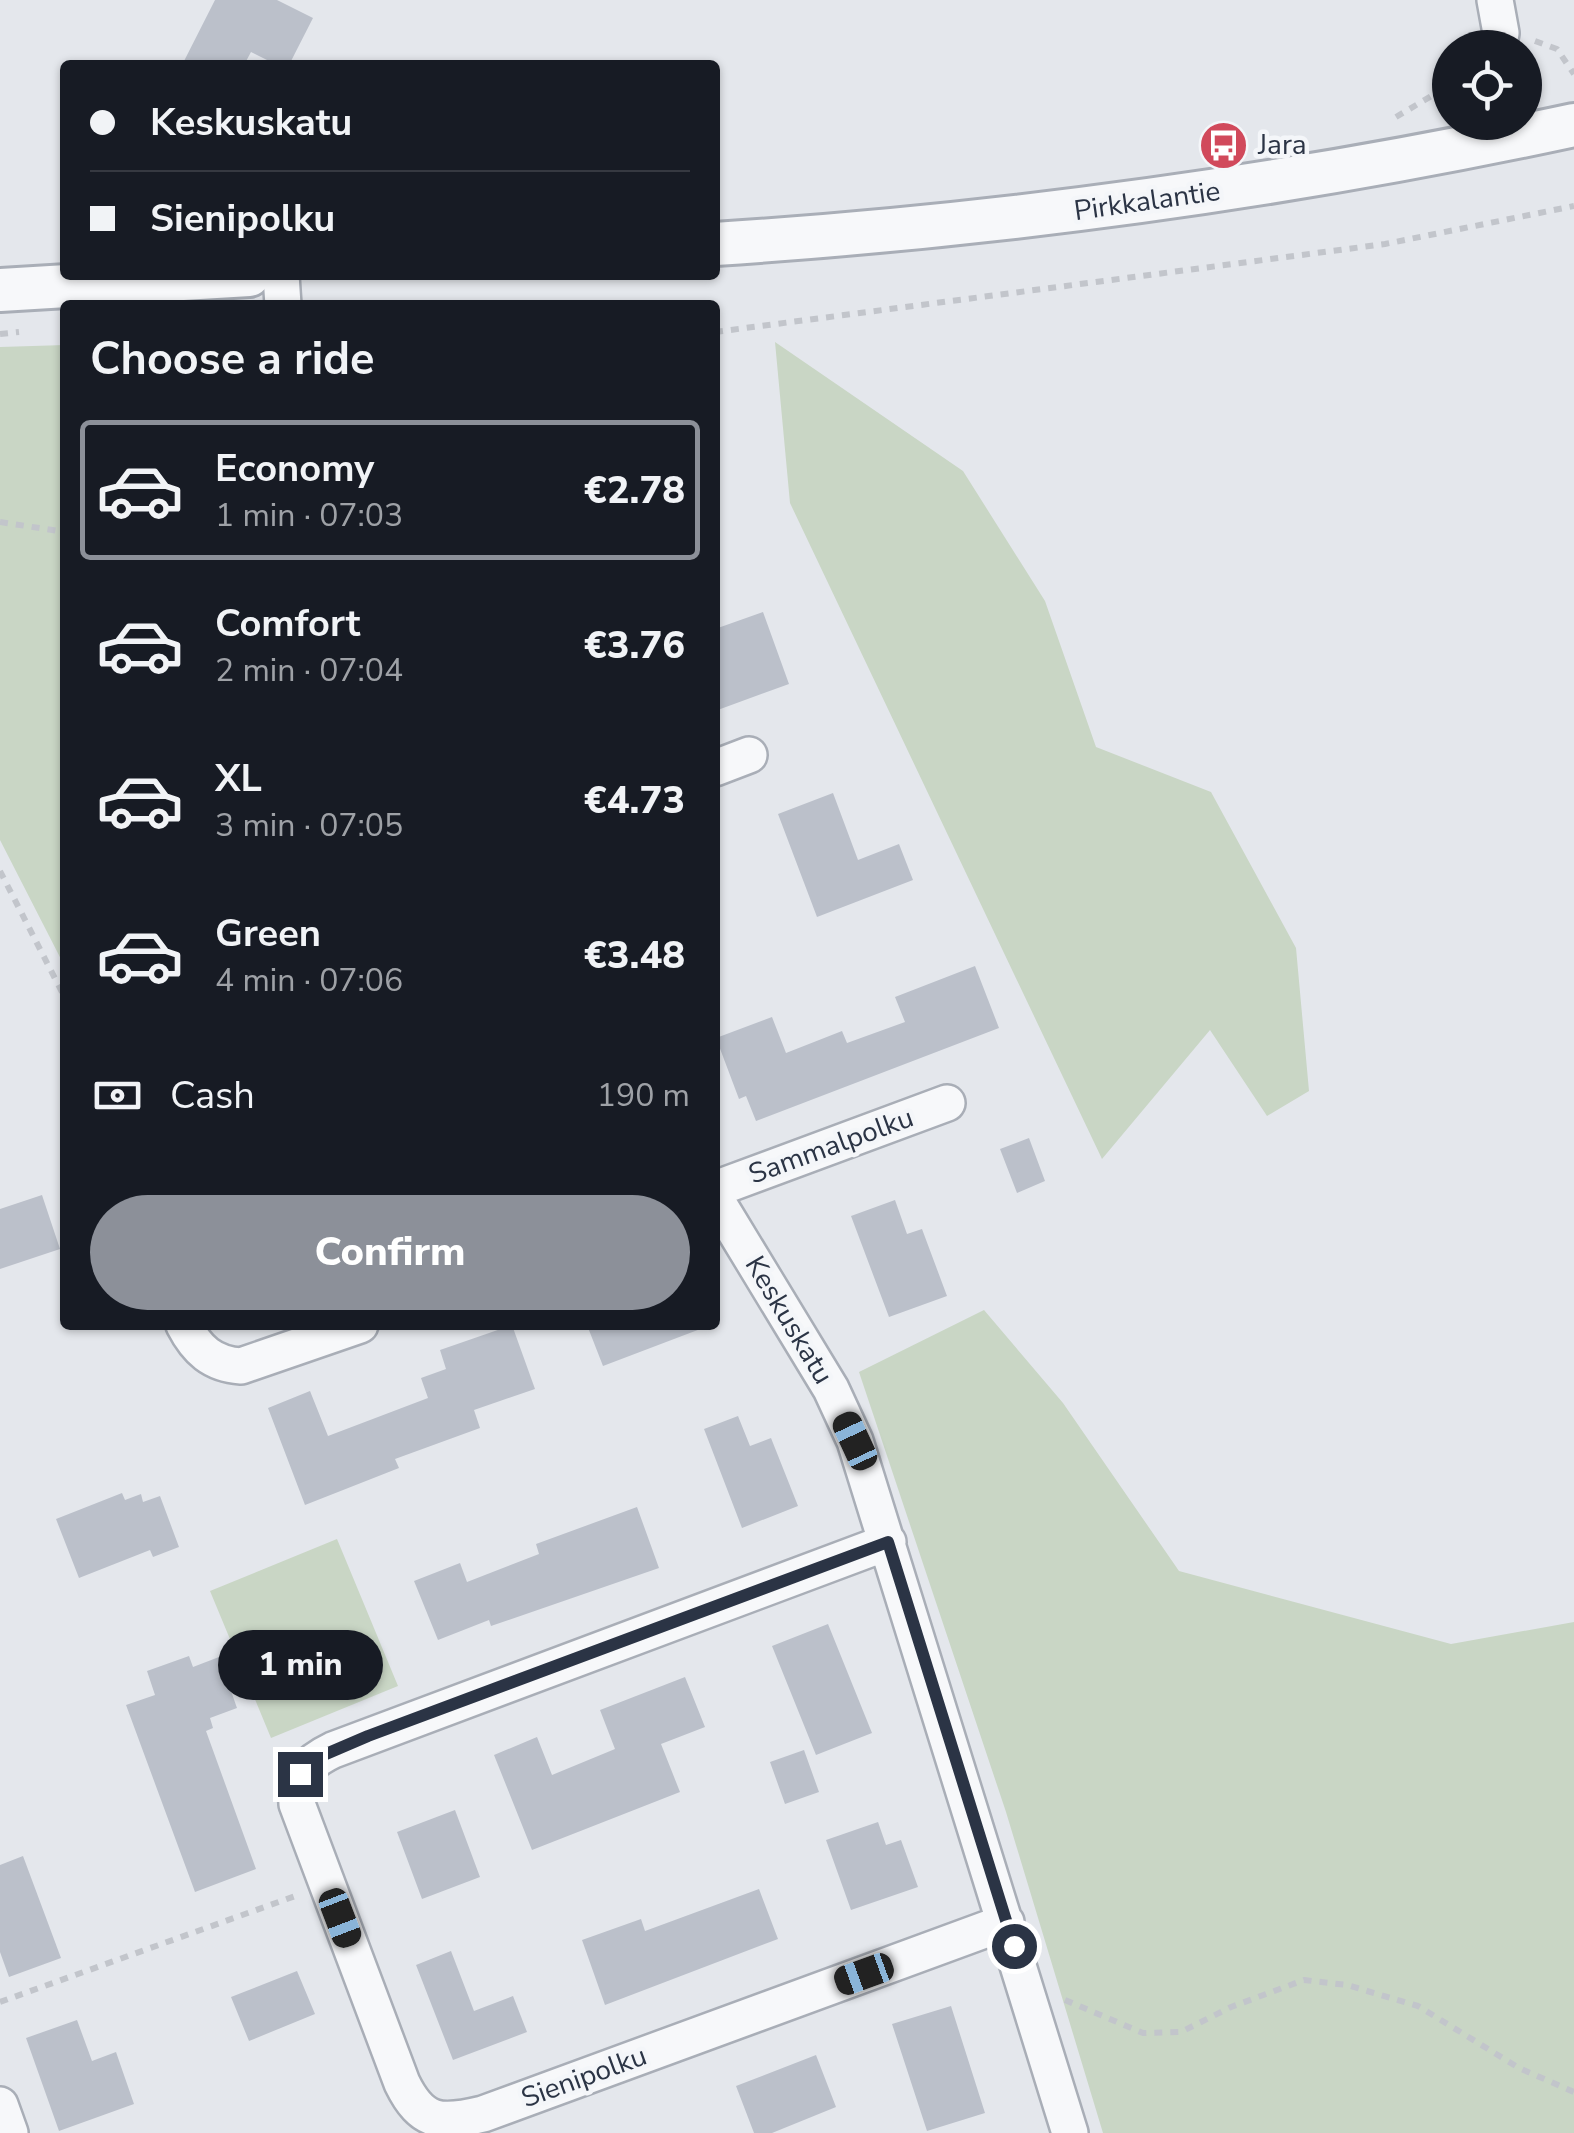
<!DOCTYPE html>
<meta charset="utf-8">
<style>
:root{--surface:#171b24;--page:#242831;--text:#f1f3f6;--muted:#9ea1a6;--line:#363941;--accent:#8c9099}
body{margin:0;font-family:"Nunito Sans",sans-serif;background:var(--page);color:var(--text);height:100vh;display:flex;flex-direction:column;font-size:38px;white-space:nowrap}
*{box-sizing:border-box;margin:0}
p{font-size:32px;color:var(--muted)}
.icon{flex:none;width:55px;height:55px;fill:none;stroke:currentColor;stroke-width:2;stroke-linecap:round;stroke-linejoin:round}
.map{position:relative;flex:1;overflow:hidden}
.details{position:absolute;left:60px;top:300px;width:660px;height:1030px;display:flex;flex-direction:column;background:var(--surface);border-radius:10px;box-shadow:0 2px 8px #0004}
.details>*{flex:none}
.banner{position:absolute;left:60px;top:60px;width:660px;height:220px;border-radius:10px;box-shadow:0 2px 8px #0004;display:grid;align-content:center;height:220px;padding:0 30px;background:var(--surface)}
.tools{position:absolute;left:1432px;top:30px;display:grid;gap:20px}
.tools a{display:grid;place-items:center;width:110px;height:110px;border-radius:50%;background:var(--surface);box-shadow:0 2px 8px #0004;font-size:50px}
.end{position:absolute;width:45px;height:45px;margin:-22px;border:12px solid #2b3445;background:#fff;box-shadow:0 0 0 5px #fff}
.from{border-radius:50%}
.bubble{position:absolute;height:70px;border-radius:35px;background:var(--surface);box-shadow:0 2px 8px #0004;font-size:32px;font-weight:800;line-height:70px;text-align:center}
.car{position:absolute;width:30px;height:60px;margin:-30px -15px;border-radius:12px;box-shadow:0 0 8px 2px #0007;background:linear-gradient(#222 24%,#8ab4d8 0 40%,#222 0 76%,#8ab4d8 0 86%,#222 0)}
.banner b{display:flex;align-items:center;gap:35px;height:95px;font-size:38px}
.banner b+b{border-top:2px solid var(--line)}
.banner i{width:25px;height:25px;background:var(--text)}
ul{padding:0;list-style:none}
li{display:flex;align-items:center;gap:30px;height:140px;margin:0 20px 15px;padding:0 10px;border:5px solid transparent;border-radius:10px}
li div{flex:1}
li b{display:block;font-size:38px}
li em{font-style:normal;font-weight:800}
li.on{border-color:var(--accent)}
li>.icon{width:90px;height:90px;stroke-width:1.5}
h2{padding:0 30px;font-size:45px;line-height:120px}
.pay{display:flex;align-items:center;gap:25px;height:110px;padding:0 30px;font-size:38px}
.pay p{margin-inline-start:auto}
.primary-button{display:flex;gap:20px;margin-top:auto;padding:20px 30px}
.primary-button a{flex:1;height:115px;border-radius:60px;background:var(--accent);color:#fff;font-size:40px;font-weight:800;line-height:115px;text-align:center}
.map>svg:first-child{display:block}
.green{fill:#c9d6c5}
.building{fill:#bbc0ca}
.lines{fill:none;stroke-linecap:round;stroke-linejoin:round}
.minor-casing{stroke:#a9aeb7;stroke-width:40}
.tertiary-casing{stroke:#a9aeb7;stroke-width:48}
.path{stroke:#c2c5cb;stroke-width:6;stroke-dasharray:8 8;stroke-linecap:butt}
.minor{stroke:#f7f8fa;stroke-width:35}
.tertiary{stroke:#f7f8fa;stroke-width:42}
.route{stroke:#2b3445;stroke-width:12}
.labels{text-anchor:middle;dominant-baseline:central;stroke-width:9;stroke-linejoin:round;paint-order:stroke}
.poi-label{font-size:28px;fill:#2b3445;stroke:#f4f6f9;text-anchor:start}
.street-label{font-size:28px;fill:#2b3445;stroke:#f4f6f9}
</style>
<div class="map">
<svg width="1574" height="2133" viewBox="0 0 1574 2133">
<rect width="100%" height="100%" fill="#e4e7ec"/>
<path class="green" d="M775,342L963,471L1045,601L1096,747L1211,792L1296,948L1309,1091L1267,1116L1210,1030L1102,1159L790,503Z
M65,345V967L0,840V347Z
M984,1310L1063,1403L1179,1571L1451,1644L1574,1622V2133H1103L1006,1812L859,1372Z
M337,1539L398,1686L271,1738L210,1591Z"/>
<path class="building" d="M215,0H277L313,18L289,65H277L251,52L244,65H182Z
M763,612L789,684L715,711V629Z
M833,793L858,860L899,844L913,880L817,917L778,814Z
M975,966L999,1028L756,1121L746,1096L739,1099L716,1038L772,1017L786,1053L842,1031L847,1043L905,1022L895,997Z
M1029,1138L1045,1181L1017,1193L1000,1149Z
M42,1195L60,1249L0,1269V1209Z
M895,1200L907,1234L922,1229L947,1296L889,1317L851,1216Z
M512,1325L535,1389L474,1410L480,1428L395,1459L399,1468L305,1505L268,1408L310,1391L328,1436L428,1398L421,1378L446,1369L440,1350Z
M587,1325H702L703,1328L603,1366Z
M738,1416L750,1446L771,1438L798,1506L742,1528L704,1429Z
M122,1493L125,1500L141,1494L143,1502L160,1496L179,1547L153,1557L150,1550L79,1578L56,1519Z
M637,1507L659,1568L491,1626L489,1620L438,1640L414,1581L460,1563L467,1582L539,1554L536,1544Z
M828,1624L872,1733L816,1755L772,1646Z
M189,1656L193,1667L219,1657L237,1708L210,1718L213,1728L206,1731L256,1869L195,1892L126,1705L155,1695L147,1671Z
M685,1677L705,1727L661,1744L680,1792L532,1850L494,1755L537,1737L552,1775L615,1749L600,1710Z
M804,1750L819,1792L785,1804L770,1762Z
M455,1810L480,1877L422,1899L397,1832Z
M878,1822L886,1845L901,1840L918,1887L851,1910L826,1840Z
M23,1856L61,1958L9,1977L0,1952V1865Z
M759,1889L778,1939L605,2005L582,1940L641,1919L645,1931Z
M451,1951L474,2011L513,1996L527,2032L453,2060L416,1965Z
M297,1971L315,2014L249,2041L231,1997Z
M951,2006L985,2113L927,2131L892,2024Z
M77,2020L92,2061L116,2052L134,2104L59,2131L26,2038Z
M816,2055L836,2107L772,2133H754L736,2086Z"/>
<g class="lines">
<defs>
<path id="minor" d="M1495,0L1501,33L1498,48
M281,275L283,305
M715,768L749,755
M715,1189L947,1103
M715,1198L831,1389L855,1441L1070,2133
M184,1325C197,1350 212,1364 241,1366L360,1325
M888,1542L333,1750C308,1762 295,1775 297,1804L402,2083C422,2124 441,2124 483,2114L1006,1922
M0,2105L10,2133"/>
<path id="tertiary" d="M715,244C1005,225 1290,186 1574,125
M0,290L249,275"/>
</defs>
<use href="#minor" class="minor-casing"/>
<use href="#tertiary" class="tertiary-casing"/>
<path class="path" d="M1535,41L1557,49L1574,74
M1396,117L1450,85
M715,332L1385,244L1574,206
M0,334L19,332
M0,522L65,532
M0,871L65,998
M1065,2000L1143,2033L1181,2032L1231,2007L1304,1980L1347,1985L1418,2006L1519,2068L1574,2092
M0,2002L298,1895"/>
<use href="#minor" class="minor"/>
<use href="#tertiary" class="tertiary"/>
</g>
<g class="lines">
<path class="route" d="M300,1774L312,1760L368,1736L888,1542L1014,1946"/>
</g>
<defs>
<symbol id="bus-disc" viewBox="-11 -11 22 22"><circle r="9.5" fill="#d1495b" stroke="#f4f6f9"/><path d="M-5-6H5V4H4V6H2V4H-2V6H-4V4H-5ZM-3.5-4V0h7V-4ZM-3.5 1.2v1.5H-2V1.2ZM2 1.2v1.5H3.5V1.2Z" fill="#fff"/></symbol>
</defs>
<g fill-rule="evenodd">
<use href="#bus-disc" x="1196" y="118" width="55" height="55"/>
</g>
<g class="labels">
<g class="poi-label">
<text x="1258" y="145">Jara</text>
</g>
<g class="street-label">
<text transform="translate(1147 201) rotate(-8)">Pirkkalantie</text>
<text transform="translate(831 1146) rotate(-20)">Sammalpolku</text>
<text transform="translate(789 1320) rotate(59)">Keskuskatu</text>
<text transform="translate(584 2077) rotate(-20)">Sienipolku</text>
</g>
</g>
</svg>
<div class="tools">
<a><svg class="icon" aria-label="locate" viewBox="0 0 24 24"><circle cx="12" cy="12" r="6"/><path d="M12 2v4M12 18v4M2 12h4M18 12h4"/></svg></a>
</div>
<i class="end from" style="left:1014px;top:1946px"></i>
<i class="end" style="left:300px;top:1774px"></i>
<div class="bubble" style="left:218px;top:1630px;width:165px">1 min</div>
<i class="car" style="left:855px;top:1441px;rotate:335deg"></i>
<i class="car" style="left:340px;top:1918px;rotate:159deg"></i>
<i class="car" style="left:864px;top:1974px;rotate:250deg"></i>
<div class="banner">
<b><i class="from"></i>Keskuskatu</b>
<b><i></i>Sienipolku</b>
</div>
<section class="details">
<h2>Choose a ride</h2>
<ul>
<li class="on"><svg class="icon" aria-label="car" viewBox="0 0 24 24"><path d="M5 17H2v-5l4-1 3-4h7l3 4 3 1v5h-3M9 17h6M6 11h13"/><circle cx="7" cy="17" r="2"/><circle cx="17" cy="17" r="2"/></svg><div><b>Economy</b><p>1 min · 07:03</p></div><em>€2.78</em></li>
<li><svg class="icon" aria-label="car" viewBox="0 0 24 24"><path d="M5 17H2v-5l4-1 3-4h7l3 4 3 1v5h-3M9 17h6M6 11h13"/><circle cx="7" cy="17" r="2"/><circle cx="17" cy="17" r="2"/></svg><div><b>Comfort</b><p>2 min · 07:04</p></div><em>€3.76</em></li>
<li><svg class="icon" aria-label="car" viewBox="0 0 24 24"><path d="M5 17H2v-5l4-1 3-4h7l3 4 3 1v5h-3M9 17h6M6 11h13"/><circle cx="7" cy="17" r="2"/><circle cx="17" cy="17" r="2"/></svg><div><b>XL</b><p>3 min · 07:05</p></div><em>€4.73</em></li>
<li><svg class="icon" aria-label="car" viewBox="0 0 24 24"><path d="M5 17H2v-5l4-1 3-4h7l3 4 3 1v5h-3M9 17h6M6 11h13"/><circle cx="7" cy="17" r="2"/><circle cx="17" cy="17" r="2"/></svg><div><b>Green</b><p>4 min · 07:06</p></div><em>€3.48</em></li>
</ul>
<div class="pay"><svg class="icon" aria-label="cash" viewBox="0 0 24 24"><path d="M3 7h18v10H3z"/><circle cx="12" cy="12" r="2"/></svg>Cash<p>190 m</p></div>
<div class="primary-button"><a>Confirm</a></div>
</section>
</div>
